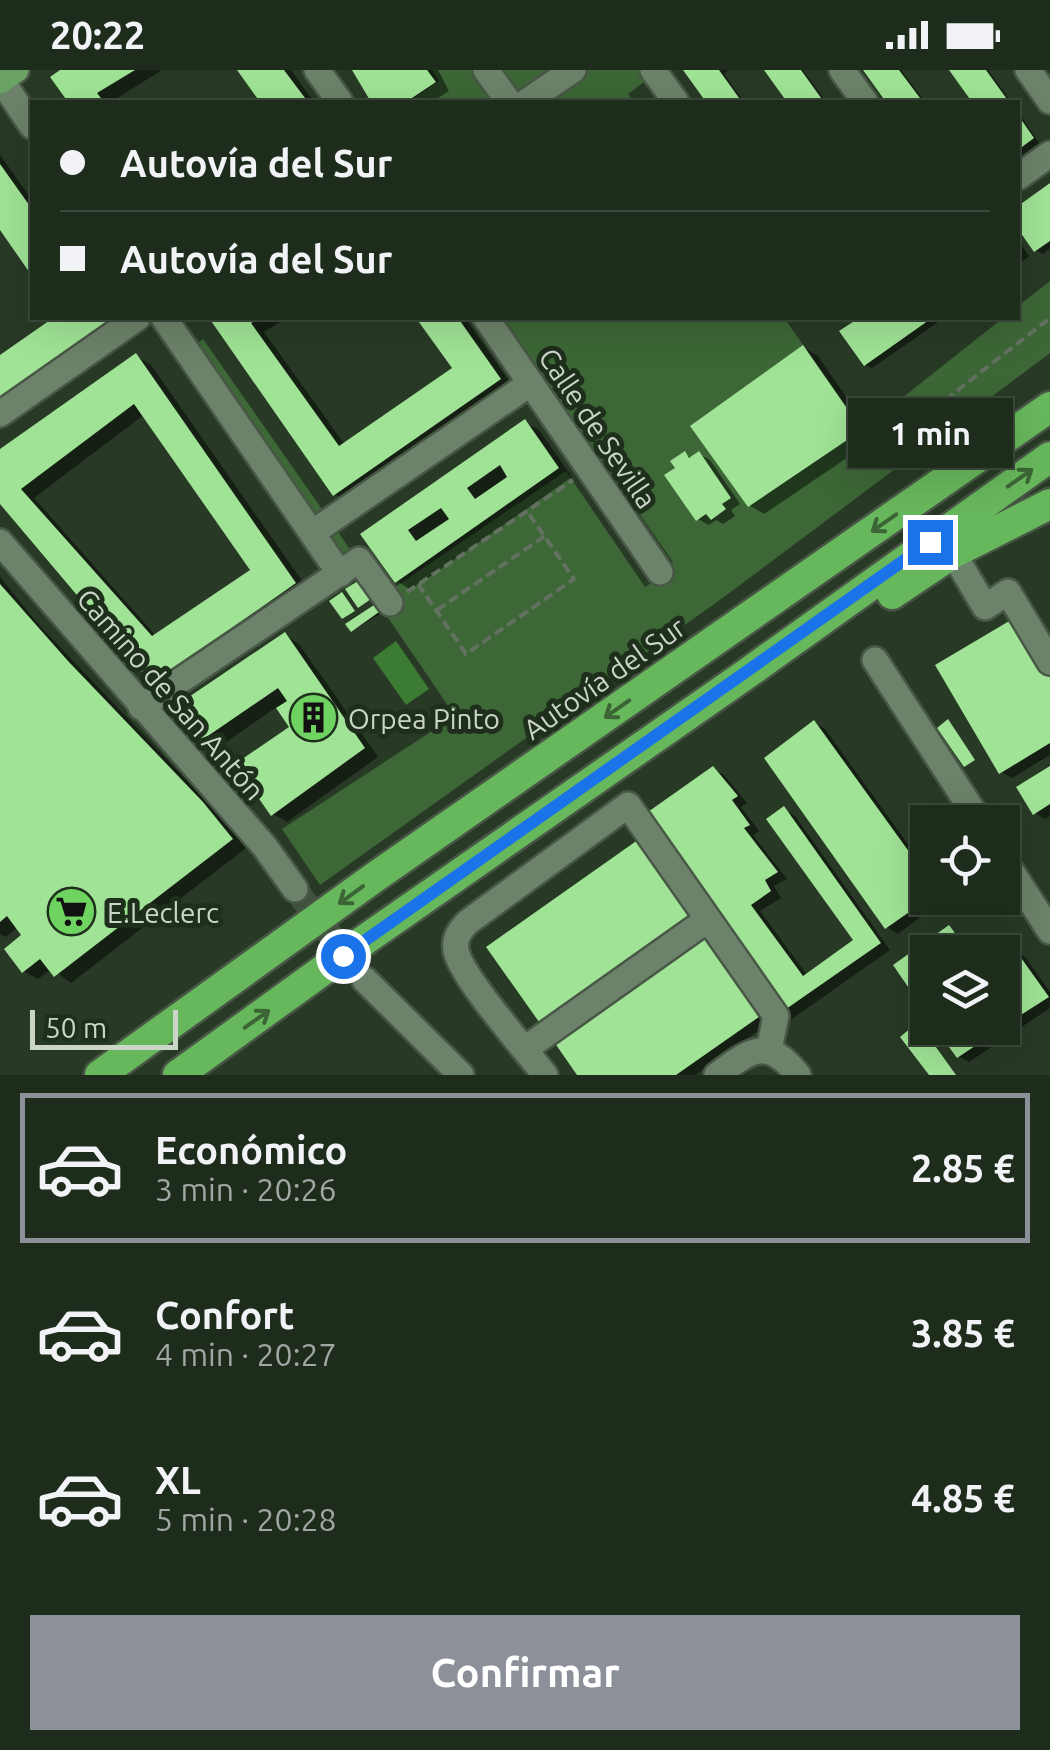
<!DOCTYPE html>
<html lang="es">
<meta charset="utf-8">
<style>
:root{--surface:#1e2c1c;--page:#263425;--text:#f1f3f6;--muted:#a1a7a3;--line:#3c483b;--accent:#8c9099}
body{margin:0;font-family:Ubuntu,sans-serif;background:var(--page);color:var(--text);height:100vh;display:flex;flex-direction:column;font-size:38px;white-space:nowrap}
*{box-sizing:border-box;margin:0}
p{font-size:32px;color:var(--muted)}
.icon{flex:none;width:55px;height:55px;fill:none;stroke:currentColor;stroke-width:2;stroke-linecap:round;stroke-linejoin:round}
.map{position:relative;height:1005px;overflow:hidden}
.drawer{display:flex;flex-direction:column;background:var(--surface);flex:1}
.drawer>*{flex:none}
.banner{position:absolute;left:30px;top:30px;width:990px;height:220px;border-radius:0px;box-shadow:0 10px 40px #0002,0 0 0 2px var(--line);display:grid;align-content:center;height:220px;padding:0 30px;background:var(--surface)}
.fabs{position:absolute;left:910px;top:735px;display:grid;gap:20px}
.fabs a{display:grid;place-items:center;width:110px;height:110px;border-radius:0px;background:var(--surface);box-shadow:0 10px 40px #0002,0 0 0 2px var(--line);font-size:50px}
.scale{position:absolute;left:30px;bottom:25px;width:148px;box-sizing:border-box;padding-left:10px;border:5px solid #cbd6c9;border-top:0;font-size:28px;line-height:35px;white-space:nowrap;color:#cbd6c9;-webkit-text-stroke:8px #1e2f1b;paint-order:stroke}
.end{position:absolute;width:45px;height:45px;margin:-22px;border:12px solid #1a73e8;background:#fff;box-shadow:0 0 0 5px #fff}
.from{border-radius:50%}
.bubble{position:absolute;height:70px;border-radius:0px;background:var(--surface);box-shadow:0 10px 40px #0002,0 0 0 2px var(--line);font-size:32px;font-weight:600;line-height:70px;text-align:center}
.banner b{display:flex;align-items:center;gap:35px;height:95px;font-size:38px}
.banner b+b{border-top:2px solid var(--line)}
.banner i{width:25px;height:25px;background:var(--text)}
ul{padding:18px 0 0;list-style:none}
li{display:flex;align-items:center;gap:30px;height:150px;margin:0 20px 15px;padding:0 10px;border:5px solid transparent;border-radius:0px}
li div{flex:1}
li b{display:block;font-size:38px}
li em{font-style:normal;font-weight:600}
li.selected{border-color:var(--accent)}
li>.icon{width:90px;height:90px;stroke-width:1.5}
.action{display:flex;gap:20px;margin-top:auto;padding:20px 30px}
.action a{flex:1;height:115px;border-radius:0px;background:var(--accent);color:#fff;font-size:40px;font-weight:600;line-height:115px;text-align:center}
.status{display:flex;justify-content:space-between;align-items:center;height:70px;padding:0 50px;background:var(--surface);direction:ltr}
.status svg{height:28px;fill:currentColor}
.map>svg:first-child{display:block}
.green{fill:#3d6737}
.water{fill:#3c7b33}
.shadow{fill:#0007;fill-rule:evenodd}
.building{fill:#a0e396;fill-rule:evenodd}
.lines{fill:none;stroke-linecap:round;stroke-linejoin:round}
.minor-tunnel{stroke:#40513e;stroke-width:25;stroke-dasharray:25 12;stroke-linecap:butt}
.minor-casing{stroke:#485745;stroke-width:30}
.major-casing{stroke:#485745;stroke-width:30}
.highway-casing{stroke:#485745;stroke-width:35}
.path{stroke:#637260;stroke-width:4;stroke-dasharray:10 5;stroke-linecap:butt}
.minor{stroke:#6d826a;stroke-width:25}
.major{stroke:#69a262;stroke-width:25}
.highway{stroke:#67b75c;stroke-width:30}
.oneway{stroke:#3b6535}
.route{stroke:#1a73e8;stroke-width:12}
.labels{text-anchor:middle;dominant-baseline:central;stroke-width:10;stroke-linejoin:round;paint-order:stroke}
.street-label{font-size:28px;fill:#cbd6c9;stroke:#1e2f1b}
.poi-label{font-size:28px;fill:#cbd6c9;stroke:#1e2f1b;text-anchor:start}
</style>
<div class="status"><b>20:22</b><svg viewBox="0 0 49 12"><path d="M0 12V9h3v3zM5 12V6h3v6zM10 12V3h3v9zM15 12V0h3v12zM26 1h20v11H26zM47 4h2v5h-2z"/></svg></div>
<div class="map">
<svg width="1050" height="1005" viewBox="0 0 1050 1005">
<rect width="100%" height="100%" fill="#283a25"/>
<path class="green" d="M432,0H641L648,9L628,24L634,32H408L439,11Z
M1050,211V283L724,527L320,815L282,759L455,646L376,530L566,401L645,517L662,507L673,492L503,248H784L863,359L1003,248H1018V236Z
M203,269L354,485L330,502L179,286Z"/>
<path class="water" d="M396,571L429,619L406,635L373,588Z"/>
<path class="shadow" d="M65,0H162L111,32H71L53,8Z
M240,0H291L314,32H263Z
M355,0H438L449,21L432,32H377Z
M686,0H729L724,4L744,32H709Z
M767,0H803L826,32H790Z
M866,0H901L925,32H889Z
M952,0H988L1011,32H975Z
M1018,42L1039,73L1018,88Z
M0,85L32,130V201L0,156Z
M1050,116V178L1043,184L1036,180L1018,155V139Z
M1018,170L1029,186L1018,195Z
M212,248H287L264,262L345,375L456,299L419,248H465L514,318L350,433L335,424Z
M863,248H944L872,298L866,295L843,262Z
M804,278L818,286L875,369L764,444L749,435Z
M136,286L151,295L309,521L168,620L154,612L0,430V382ZM145,344L253,501L156,566L34,428Z
M525,352L539,360L572,407L411,520L397,511L364,465Z
M685,384L692,389L699,384L710,390L740,434L731,440L735,446L723,454L716,450L709,455L698,449Z
M0,507L38,554L218,743L246,778L71,913L52,899L38,909L23,901L25,866L18,857L6,867L0,864Z
M376,539L380,544L353,560Z
M285,565L299,574L378,687L287,752L273,744L292,657L278,636L219,677L204,668Z
M1050,594V685L1012,708L1001,702Z
M814,653L825,659L928,802V828H946L898,864L887,857Z
M713,699L724,705L747,733L741,737L759,761L753,765L787,809L774,816L781,828L760,841L808,906L856,871L784,739L795,746L890,880L789,951L778,944Z
M1050,699V746L1045,749L1035,743Z
M949,858L960,865L973,882H928L896,895Z
M708,863L775,949L695,1005H580Z
M1014,881L1025,887L1050,922V938L969,992L958,986L939,958H1002V889Z"/>
<path class="building" d="M60,0H135L97,23L104,32H68L50,7Z
M237,0H284L308,32H260Z
M352,0H427L436,12L406,32H371Z
M683,0H719L742,32H706Z
M764,0H801L824,32H787Z
M863,0H899L923,32H886Z
M949,0H986L1009,32H972Z
M1018,45L1034,68L1018,80Z
M0,94L32,139V206L0,160Z
M1050,113V171L1034,182L1018,159V136Z
M53,248H110L113,251L0,330V285Z
M209,248H261L251,253L339,376L452,298L416,248H458L501,309L333,426Z
M859,248H932L864,296L839,261Z
M803,275L862,360L748,437L690,356Z
M136,283L296,513L152,614L0,434V379ZM134,334L250,500L152,566L21,419Z
M525,349L559,398L395,513L360,464ZM500,395L507,407L475,429L467,418ZM441,438L449,449L416,471L408,460Z
M685,381L689,388L699,381L731,428L722,434L726,439L711,450L706,444L696,451L664,405L675,398L670,391Z
M358,511L371,529L358,538L345,519Z
M0,514L68,591L203,732L233,769L54,907L40,889L22,903L4,879L21,865L7,846L0,852Z
M342,522L355,541L342,549L329,531Z
M374,535L379,542L351,562L345,554Z
M1016,547L1050,603V673L999,704L935,595Z
M285,562L365,678L271,746L235,694L289,657L276,638L287,631L278,618L202,670L177,635Z
M948,649L975,690L964,697L937,658Z
M814,650L928,808V829L885,859L764,688Z
M713,696L738,726L732,730L750,755L744,758L778,802L765,810L771,821L751,835L803,906L853,870L766,749L784,736L881,873L776,946L638,749Z
M1050,696V734L1033,745L1016,717Z
M642,767L700,849L544,959L486,877Z
M949,855L969,882H928V946L893,895Z
M708,860L766,942L676,1005H577L552,969Z
M1014,878L1049,927L1002,957V886Z
M918,952L956,1005H929L900,967Z
M935,958H1002L957,988Z"/>
<g class="lines">
<path class="minor-tunnel" d="M295,819L365,910"/>
<defs>
<path id="minor" d="M317,0L340,32
M486,0L509,32
M653,0L676,32
M842,0L865,32
M1028,0L1050,31
M1,10L32,56
M526,32L573,0
M1018,107L1050,84
M164,248L340,504
M486,248L660,502
M0,344L137,248
M312,463L531,313
M0,472L265,777L295,819
M953,483L985,537L1008,522L1050,592
M875,590L980,752
M141,637L359,490L390,533
M1002,787L1050,861
M365,910L461,1005
M525,979L707,850
M545,1005C526,980 460,906 456,880C454,868 460,860 468,852L628,735L776,946L769,980
M717,1005C751,980 767,966 798,1005"/>
<path id="major" d="M0,11L16,0"/>
<path id="highway" d="M892,524L953,483L1050,434
M100,1005L375,807L1050,337
M178,1005L366,869L742,607L1050,387"/>
</defs>
<use href="#minor" class="minor-casing"/>
<use href="#major" class="major-casing"/>
<use href="#highway" class="highway-casing"/>
<path class="path" d="M898,367L1050,248
M418,514L466,584L574,509L527,441
M407,522L573,410
M437,540L545,466"/>
<use href="#minor" class="minor"/>
<use href="#major" class="major"/>
<use href="#highway" class="highway"/>
</g>
<defs><path id="oneway-shaft" d="M-6 0H5M1.5-3L5.5 0L1.5 3" fill="none" stroke-width="1.6" stroke-linecap="round" stroke-linejoin="round" transform="scale(2.5)"/></defs>
<g class="oneway">
<use href="#oneway-shaft" transform="translate(1020 408) rotate(-35)"/>
<use href="#oneway-shaft" transform="translate(884 453) rotate(145)"/>
<use href="#oneway-shaft" transform="translate(617 639) rotate(145)"/>
<use href="#oneway-shaft" transform="translate(351 825) rotate(144)"/>
<use href="#oneway-shaft" transform="translate(257 949) rotate(-35)"/>
</g>
<g class="lines">
<path class="route" d="M343,886L930,472"/>
</g>
<defs>
<symbol id="building-disc" viewBox="-11 -11 22 22"><circle r="9.5" fill="#6ed360" stroke="#1e2f1b"/><path d="M-4-6H4V6H1V3H-1V6H-4ZM-2.5-4.3h1.7v1.8h-1.7ZM.8-4.3h1.7v1.8H.8ZM-2.5-1h1.7V.8h-1.7ZM.8-1h1.7V.8H.8Z" fill="#111"/></symbol>
<symbol id="supermarket-disc" viewBox="-11 -11 22 22"><circle r="9.5" fill="#6ed360" stroke="#1e2f1b"/><path d="M-6-5.5h2.5l.6 2H6L4.5 2H-2.5L-4.4-4H-6ZM-1.5 3.2a1.3 1.3 0 1 0 .1 0ZM3 3.2a1.3 1.3 0 1 0 .1 0Z" fill="#111"/></symbol>
</defs>
<g fill-rule="evenodd">
<use href="#building-disc" x="286" y="620" width="55" height="55"/>
<use href="#supermarket-disc" x="44" y="814" width="55" height="55"/>
</g>
<g class="labels">
<g class="street-label">
<text transform="translate(598 358) rotate(56)">Calle de Sevilla</text>
<text transform="translate(604 608) rotate(-35)">Autovía del Sur</text>
<text transform="translate(171 624) rotate(49)">Camino de San Antón</text>
</g>
<g class="poi-label">
<text x="348" y="648">Orpea Pinto</text>
<text x="107" y="842">E.Leclerc</text>
</g>
</g>
</svg>
<div class="fabs">
<a><svg class="icon" aria-label="locate" viewBox="0 0 24 24"><circle cx="12" cy="12" r="6"/><path d="M12 2v4M12 18v4M2 12h4M18 12h4"/></svg></a>
<a><svg class="icon" aria-label="layers" viewBox="0 0 24 24"><path d="M12 4l9 5-9 5-9-5zM3 14l9 5 9-5"/></svg></a>
</div>
<div class="scale">50 m</div>
<i class="end from" style="left:343px;top:886px"></i>
<i class="end" style="left:930px;top:472px"></i>
<div class="bubble" style="left:848px;top:328px;width:165px">1 min</div>
<div class="banner">
<b><i class="from"></i>Autovía del Sur</b>
<b><i></i>Autovía del Sur</b>
</div>
</div>
<section class="drawer">
<ul>
<li class="selected"><svg class="icon" aria-label="car" viewBox="0 0 24 24"><path d="M5 17H2v-5l4-1 3-4h7l3 4 3 1v5h-3M9 17h6M6 11h13"/><circle cx="7" cy="17" r="2"/><circle cx="17" cy="17" r="2"/></svg><div><b>Económico</b><p>3 min · 20:26</p></div><em>2.85 €</em></li>
<li><svg class="icon" aria-label="car" viewBox="0 0 24 24"><path d="M5 17H2v-5l4-1 3-4h7l3 4 3 1v5h-3M9 17h6M6 11h13"/><circle cx="7" cy="17" r="2"/><circle cx="17" cy="17" r="2"/></svg><div><b>Confort</b><p>4 min · 20:27</p></div><em>3.85 €</em></li>
<li><svg class="icon" aria-label="car" viewBox="0 0 24 24"><path d="M5 17H2v-5l4-1 3-4h7l3 4 3 1v5h-3M9 17h6M6 11h13"/><circle cx="7" cy="17" r="2"/><circle cx="17" cy="17" r="2"/></svg><div><b>XL</b><p>5 min · 20:28</p></div><em>4.85 €</em></li>
</ul>
<div class="action"><a>Confirmar</a></div>
</section>
